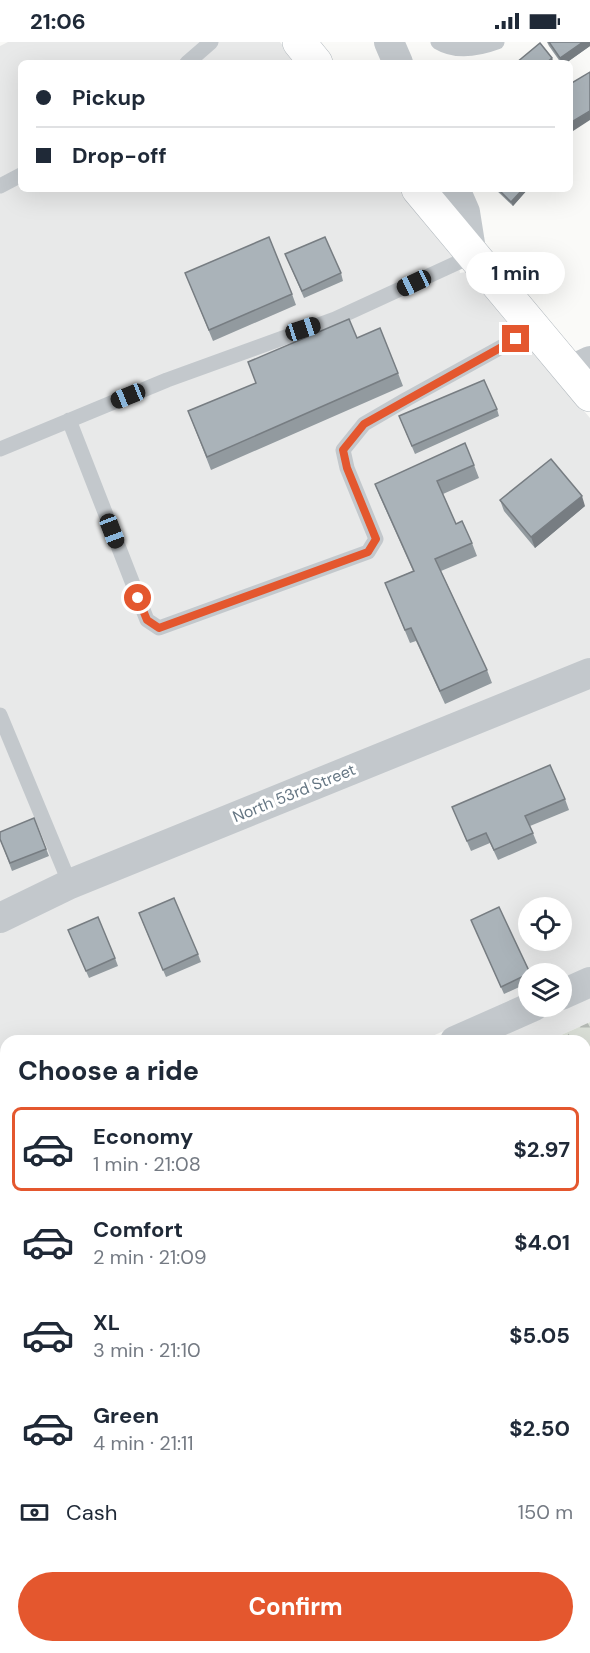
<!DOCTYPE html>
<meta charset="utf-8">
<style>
:root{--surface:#fff;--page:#f2f2f3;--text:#1f2937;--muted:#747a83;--line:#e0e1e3;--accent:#e4572e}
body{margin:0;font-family:"DM Sans",sans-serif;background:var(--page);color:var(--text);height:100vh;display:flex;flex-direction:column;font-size:22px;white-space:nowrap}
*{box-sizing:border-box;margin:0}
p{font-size:20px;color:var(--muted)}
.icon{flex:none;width:33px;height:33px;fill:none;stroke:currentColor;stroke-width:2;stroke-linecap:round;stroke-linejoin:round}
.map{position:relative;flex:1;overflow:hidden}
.sheet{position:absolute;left:0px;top:993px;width:591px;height:618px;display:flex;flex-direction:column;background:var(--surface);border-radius:18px 18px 0 0;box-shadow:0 6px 24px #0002}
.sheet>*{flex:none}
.banner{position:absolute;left:18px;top:18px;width:555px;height:132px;border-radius:9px;box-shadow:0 6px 24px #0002;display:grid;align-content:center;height:132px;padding:0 18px;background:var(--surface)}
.controls{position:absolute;left:518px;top:855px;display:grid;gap:12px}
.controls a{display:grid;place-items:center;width:54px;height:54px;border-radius:50%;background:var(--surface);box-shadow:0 6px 24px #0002;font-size:30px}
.end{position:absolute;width:27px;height:27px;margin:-14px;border:8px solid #e4572e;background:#fff;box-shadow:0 0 0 3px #fff}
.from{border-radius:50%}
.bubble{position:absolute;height:42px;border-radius:21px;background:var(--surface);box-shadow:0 6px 24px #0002;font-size:20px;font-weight:700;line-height:42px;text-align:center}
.car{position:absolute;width:18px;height:36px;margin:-18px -9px;border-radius:8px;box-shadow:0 0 4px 2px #0007;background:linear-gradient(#222 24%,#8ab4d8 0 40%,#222 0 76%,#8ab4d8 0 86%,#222 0)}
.banner b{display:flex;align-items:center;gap:21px;height:57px;font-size:22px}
.banner b+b{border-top:2px solid var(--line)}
.banner i{width:15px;height:15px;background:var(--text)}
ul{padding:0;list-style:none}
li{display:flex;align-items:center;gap:18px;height:84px;margin:0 12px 9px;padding:0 6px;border:3px solid transparent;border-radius:9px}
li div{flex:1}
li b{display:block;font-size:22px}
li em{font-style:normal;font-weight:700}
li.on{border-color:var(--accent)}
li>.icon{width:54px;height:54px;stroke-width:1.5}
h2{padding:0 18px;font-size:27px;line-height:72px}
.pay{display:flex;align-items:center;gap:15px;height:66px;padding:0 18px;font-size:22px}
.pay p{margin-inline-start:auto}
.cta{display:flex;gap:12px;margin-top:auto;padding:12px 18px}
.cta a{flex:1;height:69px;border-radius:36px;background:var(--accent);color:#fff;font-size:24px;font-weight:700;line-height:69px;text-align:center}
.status{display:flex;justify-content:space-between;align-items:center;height:42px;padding:0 30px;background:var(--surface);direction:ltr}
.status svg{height:16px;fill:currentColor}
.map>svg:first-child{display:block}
.built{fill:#e8e9e9;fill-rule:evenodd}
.industrial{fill:url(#industrial-grid)}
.forest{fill:url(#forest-firs)}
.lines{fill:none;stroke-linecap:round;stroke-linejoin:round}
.secondary-casing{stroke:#b3babf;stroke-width:34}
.lane{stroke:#c3c8cc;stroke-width:15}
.street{stroke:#c3c8cc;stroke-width:30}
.secondary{stroke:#fff;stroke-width:33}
.wall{fill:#929a9f}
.shaded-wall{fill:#777d82}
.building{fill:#aab3b9;stroke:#777d82;stroke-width:1.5}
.route{stroke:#e4572e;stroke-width:8}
.labels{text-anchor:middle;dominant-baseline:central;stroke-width:6;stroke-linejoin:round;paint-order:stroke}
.street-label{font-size:16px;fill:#657683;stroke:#fff}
</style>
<div class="status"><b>21:06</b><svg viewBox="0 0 49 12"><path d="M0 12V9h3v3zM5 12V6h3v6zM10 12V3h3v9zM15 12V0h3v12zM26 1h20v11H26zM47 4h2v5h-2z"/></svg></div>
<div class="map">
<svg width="590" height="1611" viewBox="0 0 590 1611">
<defs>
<pattern id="industrial-grid" width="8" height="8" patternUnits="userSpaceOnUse" patternTransform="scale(1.5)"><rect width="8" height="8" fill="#e8e9e9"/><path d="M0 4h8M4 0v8" fill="none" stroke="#c0c1c2"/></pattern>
<pattern id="forest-firs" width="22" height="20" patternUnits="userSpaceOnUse" patternTransform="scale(1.5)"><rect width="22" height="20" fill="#dadfd7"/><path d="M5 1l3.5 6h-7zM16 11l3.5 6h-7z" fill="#b4b9b4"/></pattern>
</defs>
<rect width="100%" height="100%" fill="#fafaf8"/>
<path class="built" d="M8,0H280L297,21H21V147H398L458,220L460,231L466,230L590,376V616L64,830L0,861V4Z
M590,646V925L561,938V932H528V952L421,999H6V1048L0,1047V891L76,855ZM528,866H561V898H528Z
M590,955V980L548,999H489Z
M590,1218V1513L585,1515V1220Z
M337,1605H569L572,1611H340Z"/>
<path class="industrial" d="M0,1047L6,1048V1605H337L340,1611H0Z
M590,1513V1611H572L569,1605H585V1515Z"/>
<path class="forest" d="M590,980V1218L585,1220V999H548Z"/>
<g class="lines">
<defs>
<path id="secondary" d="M299,0L316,21
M418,147L590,353"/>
</defs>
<use href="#secondary" class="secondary-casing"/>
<path class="lane" d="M438,0C456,11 478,7 497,0
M187,21L211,0
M0,144L21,133
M69,378L147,578L159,586L368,510L376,497L347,426L343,408L364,382L407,357L534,287
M0,407L167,338L335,277L472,214
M0,673L70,842"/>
<path class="street" d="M389,0L398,21
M455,147L465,170L472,214
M569,329L590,319
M0,876L70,842L590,631
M561,953L590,940
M455,999L534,964"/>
<use href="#secondary" class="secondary"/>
</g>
<path class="wall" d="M547,0H590V4L566,21H561L549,4Z
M495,147H528L513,164Z
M285,212L341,231L343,239L304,256Z
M185,231L292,252L296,263L213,299Z
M357,296L398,331L403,344L211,428L188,369L256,341Z
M497,367L499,374L415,412L399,374Z
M474,423L479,436L443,452L456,482L472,501L477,514L441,529L487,628L492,641L445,662L416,599L410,601L385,541L413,529L380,455L375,442Z
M500,458L585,464L535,506L504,469Z
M565,757L569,768L530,784L537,801L498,818L490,801L471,809L452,765Z
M34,776L49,814L12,829L0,797Z
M471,878L528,932V941L504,952Z
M142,879L198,912L201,920L166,935Z
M68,888L115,916L118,924L89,936Z"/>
<path class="shaded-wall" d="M583,0H590V4L566,21H561L560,16Z
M552,16L554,21H546Z
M590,69V78L570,91V81Z
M523,147H528L513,164L511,160Z
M582,454L585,464L535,506L531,495Z"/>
<path class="building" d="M549,0H583L560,16Z
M540,1L552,16L546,21H516Z
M590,30V69L570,81V42Z
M498,147H523L511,160Z
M269,195L292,252L209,288L185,231Z
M325,195L341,231L302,249L285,212Z
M349,277L357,296L380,286L398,331L207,415L188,369L256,341L248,320Z
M484,338L497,367L412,404L399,374Z
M465,401L474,423L437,439L456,482L462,479L472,501L435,517L487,628L440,649L411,586L405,588L385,541L414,529L375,442Z
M551,417L582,454L531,495L500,458Z
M550,723L565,757L525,774L533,791L494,808L486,791L467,799L452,765Z
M34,776L46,807L10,821L0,797V790Z
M174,856L198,912L163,928L139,871Z
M499,865L530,931L501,945L471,878Z
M98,875L115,916L86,929L68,888Z"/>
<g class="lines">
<path class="route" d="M138,556L147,578L159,586L368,510L376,497L347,426L343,408L364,382L516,297"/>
</g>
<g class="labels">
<g class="street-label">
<text transform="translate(294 751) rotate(-22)">North 53rd Street</text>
</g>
</g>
</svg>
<div class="controls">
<a><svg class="icon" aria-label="locate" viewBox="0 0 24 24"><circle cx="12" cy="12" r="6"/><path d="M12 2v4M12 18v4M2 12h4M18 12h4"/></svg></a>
<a><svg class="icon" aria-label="layers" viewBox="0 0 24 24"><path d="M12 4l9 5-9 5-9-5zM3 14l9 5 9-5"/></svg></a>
</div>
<i class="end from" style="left:138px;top:556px"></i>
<i class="end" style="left:516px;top:297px"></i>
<div class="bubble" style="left:466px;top:210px;width:99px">1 min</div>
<i class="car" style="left:414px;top:241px;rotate:245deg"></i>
<i class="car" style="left:303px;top:287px;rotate:72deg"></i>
<i class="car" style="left:128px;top:354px;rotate:248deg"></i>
<i class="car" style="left:112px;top:489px;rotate:159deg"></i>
<div class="banner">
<b><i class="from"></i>Pickup</b>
<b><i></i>Drop-off</b>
</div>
<section class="sheet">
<h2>Choose a ride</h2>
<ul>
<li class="on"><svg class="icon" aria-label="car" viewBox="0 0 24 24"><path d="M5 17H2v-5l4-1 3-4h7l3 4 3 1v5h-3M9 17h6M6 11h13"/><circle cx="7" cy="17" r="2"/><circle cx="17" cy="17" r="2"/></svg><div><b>Economy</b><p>1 min · 21:08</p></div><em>$2.97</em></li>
<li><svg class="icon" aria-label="car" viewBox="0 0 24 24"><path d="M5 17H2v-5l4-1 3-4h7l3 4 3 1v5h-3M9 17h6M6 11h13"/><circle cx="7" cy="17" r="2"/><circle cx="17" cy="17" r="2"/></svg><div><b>Comfort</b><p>2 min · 21:09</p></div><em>$4.01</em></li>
<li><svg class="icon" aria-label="car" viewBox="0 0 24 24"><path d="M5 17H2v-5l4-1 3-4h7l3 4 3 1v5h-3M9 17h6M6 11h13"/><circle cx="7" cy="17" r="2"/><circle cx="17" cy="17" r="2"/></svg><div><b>XL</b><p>3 min · 21:10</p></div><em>$5.05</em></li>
<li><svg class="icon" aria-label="car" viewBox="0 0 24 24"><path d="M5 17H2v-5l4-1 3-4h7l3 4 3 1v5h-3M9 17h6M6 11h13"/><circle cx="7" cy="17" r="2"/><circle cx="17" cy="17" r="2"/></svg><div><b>Green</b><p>4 min · 21:11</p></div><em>$2.50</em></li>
</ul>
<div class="pay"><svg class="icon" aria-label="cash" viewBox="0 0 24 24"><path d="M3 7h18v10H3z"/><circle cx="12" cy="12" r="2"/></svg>Cash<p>150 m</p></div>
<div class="cta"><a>Confirm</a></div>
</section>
</div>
